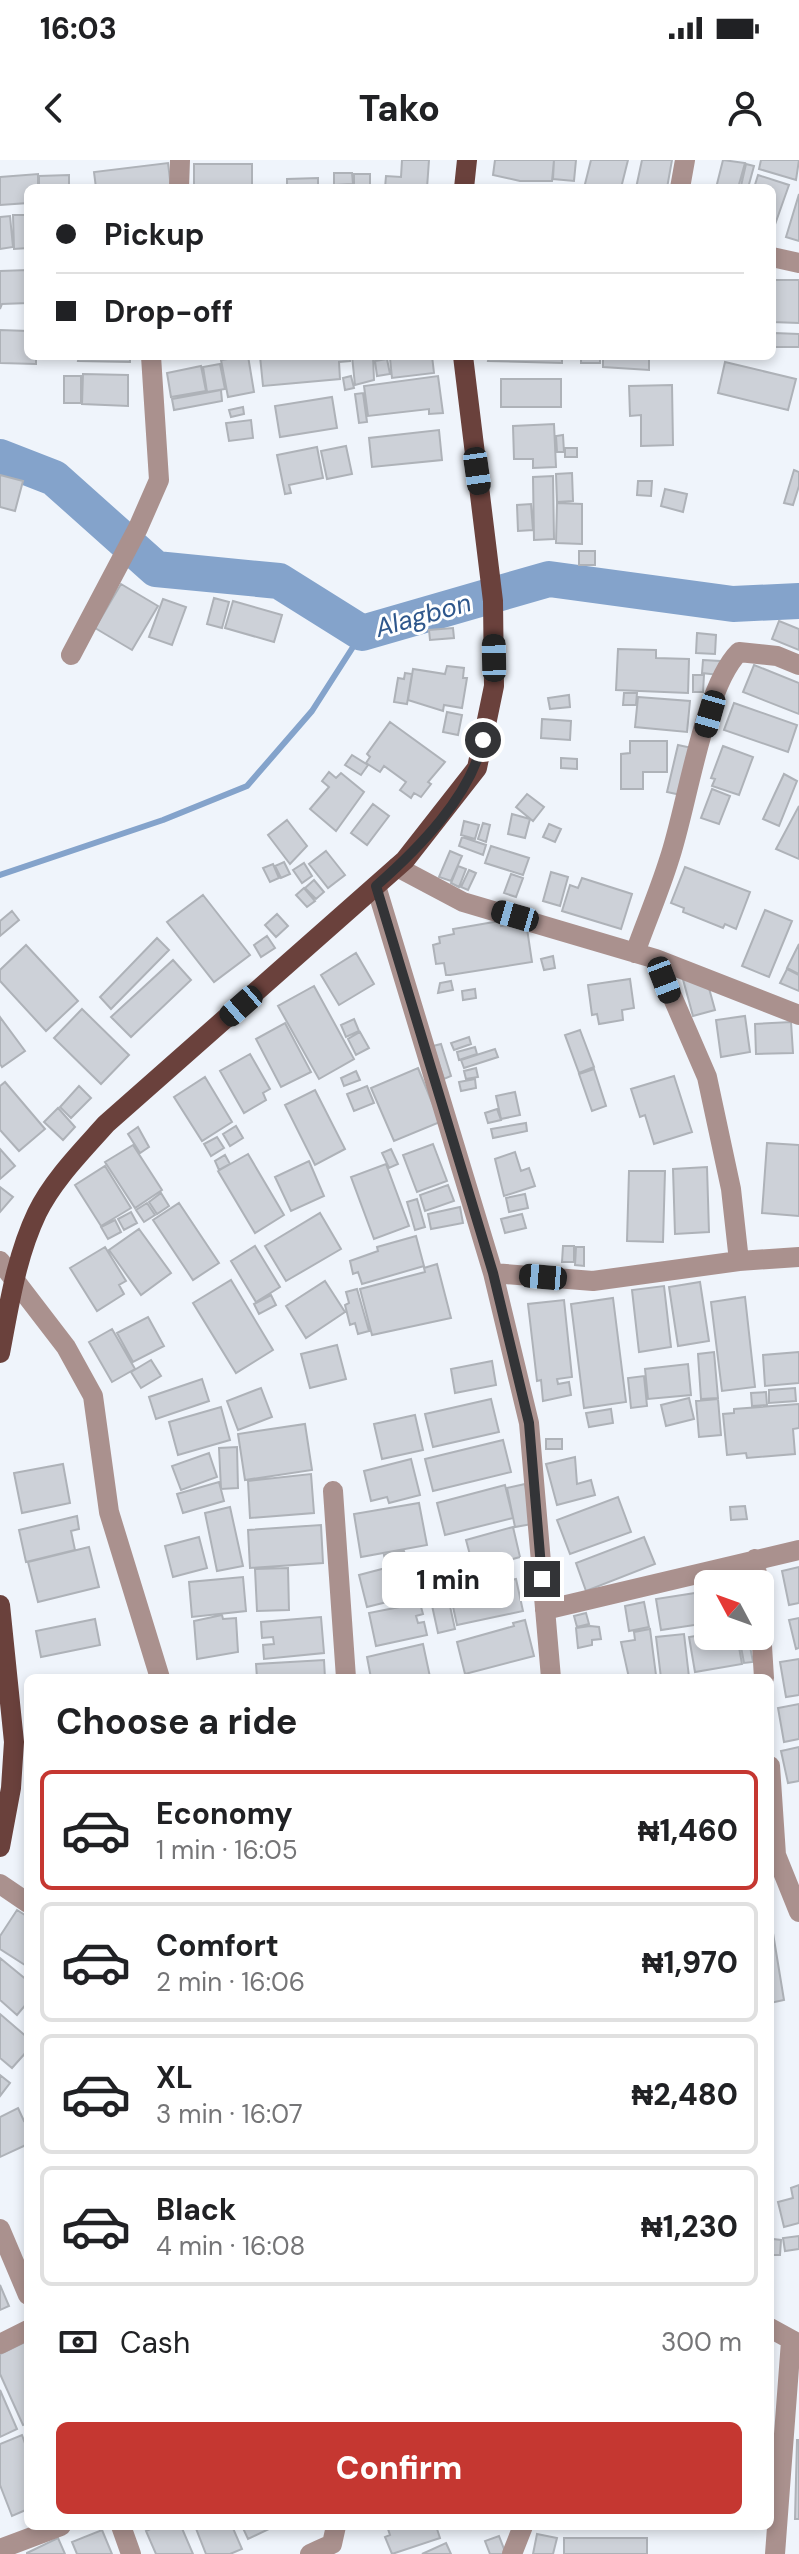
<!DOCTYPE html>
<meta charset="utf-8">
<style>
:root{--surface:#fff;--page:#f2f2f2;--text:#202124;--muted:#757577;--line:#e0e0e0;--accent:#c53731}
body{margin:0;font-family:"DM Sans",sans-serif;background:var(--page);color:var(--text);height:100vh;display:flex;flex-direction:column;font-size:30px;white-space:nowrap}
*{box-sizing:border-box;margin:0}
p{font-size:26px;color:var(--muted)}
.icon{flex:none;width:44px;height:44px;fill:none;stroke:currentColor;stroke-width:2;stroke-linecap:round;stroke-linejoin:round}
.map{position:relative;flex:1;overflow:hidden}
.panel{position:absolute;left:24px;top:1514px;width:750px;height:856px;display:flex;flex-direction:column;background:var(--surface);border-radius:12px;box-shadow:0 4px 12px #0003}
.panel>*{flex:none}
.top-card{position:absolute;left:24px;top:24px;width:752px;height:176px;border-radius:12px;box-shadow:0 4px 12px #0003;display:grid;align-content:center;height:176px;padding:0 32px;background:var(--surface)}
.needle{width:52px;rotate:311deg}
.buttons{position:absolute;left:694px;top:1410px;display:grid;gap:16px}
.buttons a{display:grid;place-items:center;width:80px;height:80px;border-radius:12px;background:var(--surface);box-shadow:0 4px 12px #0003;font-size:40px}
.end{position:absolute;width:36px;height:36px;margin:-18px;border:10px solid #333437;background:#fff;box-shadow:0 0 0 4px #fff}
.from{border-radius:50%}
.bubble{position:absolute;height:56px;border-radius:12px;background:var(--surface);box-shadow:0 4px 12px #0003;font-size:26px;font-weight:800;line-height:56px;text-align:center}
.car{position:absolute;width:24px;height:48px;margin:-24px -12px;border-radius:10px;box-shadow:0 0 6px 2px #0007;background:linear-gradient(#222 24%,#8ab4d8 0 40%,#222 0 76%,#8ab4d8 0 86%,#222 0)}
.top-card b{display:flex;align-items:center;gap:28px;height:76px;font-size:30px}
.top-card b+b{border-top:2px solid var(--line)}
.top-card i{width:20px;height:20px;background:var(--text)}
ul{padding:0;list-style:none}
li{display:flex;align-items:center;gap:24px;height:120px;margin:0 16px 12px;padding:0 16px;border:4px solid var(--line);border-radius:12px}
li div{flex:1}
li b{display:block;font-size:30px}
li em{font-style:normal;font-weight:800}
li.on{border-color:var(--accent)}
li>.icon{width:72px;height:72px;stroke-width:1.5}
h2{padding:0 32px;font-size:36px;line-height:96px}
.pay{display:flex;align-items:center;gap:20px;height:88px;padding:0 32px;font-size:30px}
.pay p{margin-inline-start:auto}
.cta{display:flex;gap:16px;margin-top:auto;padding:16px 32px}
.cta a{flex:1;height:92px;border-radius:12px;background:var(--accent);color:#fff;font-size:32px;font-weight:800;line-height:92px;text-align:center}
.status{display:flex;justify-content:space-between;align-items:center;height:56px;padding:0 40px;background:var(--surface);direction:ltr}
.status svg{height:22px;fill:currentColor}
header{display:flex;justify-content:space-between;align-items:center;height:104px;padding:0 32px;background:var(--surface);font-size:36px;font-weight:800}
.map>svg:first-child{display:block}
.lines{fill:none;stroke-linecap:round;stroke-linejoin:round}
.stream{stroke:#84a3cb;stroke-width:6}
.river{stroke:#84a3cb;stroke-width:36}
.building{fill:#cdd1d8;stroke:#aeb2b8;stroke-width:2}
.minor{stroke:#aa918e;stroke-width:20}
.major{stroke:#6a413c;stroke-width:20}
.route{stroke:#333437;stroke-width:10}
.labels{text-anchor:middle;dominant-baseline:central;stroke-width:6;stroke-linejoin:round;paint-order:stroke}
.water-label{font-size:26px;font-style:italic;fill:#2e578c;stroke:#fff}
</style>
<div class="status"><b>16:03</b><svg viewBox="0 0 49 12"><path d="M0 12V9h3v3zM5 12V6h3v6zM10 12V3h3v9zM15 12V0h3v12zM26 1h20v11H26zM47 4h2v5h-2z"/></svg></div>
<header><svg class="icon" aria-label="back" viewBox="0 0 24 24"><path d="M15 5l-7 7 7 7"/></svg>Tako<svg class="icon" aria-label="person" viewBox="0 0 24 24"><circle cx="12" cy="8" r="4"/><path d="M4 21q1-7 8-7t8 7"/></svg></header>
<div class="map">
<svg width="799" height="2394" viewBox="0 0 799 2394">
<rect width="100%" height="100%" fill="#eff4fb"/>
<g class="lines">
<path class="stream" d="M0,715L163,660L247,626L312,551L362,473"/>
<path class="river" d="M0,297L54,318L156,409L279,421L362,473L549,419L733,444L799,441"/>
</g>
<path class="building" d="M402,0H429L427,28H385L386,16L401,17Z
M495,0H554L552,21H520L493,15Z
M554,0H576L574,21L553,19Z
M591,0H628L621,28H584Z
M642,0H672L667,28H636Z
M723,0L745,3L738,28H716Z
M761,0H799L796,20L759,9Z
M168,3L171,28H96L94,12Z
M194,4H252V28H194Z
M746,4L754,6L748,28L741,26Z
M334,13H352L353,24L334,25Z
M38,14V28H28V43L0,45V17Z
M354,14H370V28H354Z
M69,15V28L39,26V16Z
M758,15L789,25L772,73V28H754Z
M318,18V28H287V19Z
M799,34V81L786,77Z
M13,55H28V88L14,89Z
M10,56L13,87L0,89V57Z
M28,110V143L2,144L0,149V111Z
M772,120H799V163L772,162Z
M0,170L28,171V196H36V204L0,203Z
M774,173L799,174V187H774Z
M79,196H130V202L78,201Z
M248,196L254,232L228,237L221,200Z
M260,196H350V201L339,202L340,219L263,226Z
M352,196H373L374,220L355,225Z
M432,196L434,213L392,218L390,198Z
M489,196H562V203L488,201Z
M581,196H600V203H581Z
M603,196H649V210L603,207Z
M387,199L390,214L377,216L375,201Z
M725,202L796,219L788,250L718,233Z
M220,204L225,229L207,232L203,207Z
M201,206L206,231L171,237L167,213Z
M83,214L128,215V246L82,244Z
M64,216H81V243H64Z
M351,216L354,228L345,230L343,218Z
M438,216L443,253L429,254V249L368,256L364,226Z
M501,219H561V247H501Z
M672,225L673,285L641,286V255L630,256L629,226Z
M221,230L222,241L174,250L172,239Z
M363,233L367,262L359,263L355,234Z
M332,237L337,268L280,277L275,246Z
M243,247L244,254L231,257L229,250Z
M251,260L253,278L229,281L226,263Z
M554,264L556,307L533,308V299H514L513,266Z
M439,270L442,300L372,307L369,278Z
M563,275L564,292H557L556,276Z
M346,286L352,314L327,319L321,291Z
M317,287L323,318L289,325L291,333L285,334L277,295Z
M565,288H577V297H565Z
M794,310L799,312V326L793,345L784,343Z
M572,313L573,341L557,342L556,314Z
M0,315L23,321L15,351L0,347Z
M553,316L554,379L534,380L533,317Z
M638,321H652L651,336L637,335Z
M665,329L687,334L683,352L661,346Z
M557,343L582,344V384L556,383Z
M531,344L533,370L518,371L517,345Z
M579,391H595V405H579Z
M121,424L158,446L132,490L95,468Z
M214,438L229,442L222,468L207,464Z
M163,439L186,447L172,485L149,477Z
M233,441L282,455L274,482L225,468Z
M779,461L799,469V490L772,479Z
M453,468L454,478L430,480L429,470Z
M697,473L716,475L715,494L696,493Z
M618,489L656,490V498L689,499L688,533L616,530Z
M703,500L720,501L719,515L702,513Z
M754,505L799,523V554L743,532Z
M447,506L464,508L463,518H467L462,548L444,545L443,551L408,540L413,509L445,514Z
M405,513L412,514L407,544L394,542L398,518L404,519Z
M693,515H704L703,532H693Z
M624,533H637L636,545H623Z
M569,535L570,547L550,549L548,538Z
M638,537L690,541L687,572L635,567Z
M734,543L797,565L788,592L724,570Z
M447,552L462,555L458,575L443,572Z
M542,559L571,561L570,580L541,578Z
M390,562L445,602L428,622L431,624L421,637L414,633L411,638L400,630L406,622L384,606L380,612L366,603L370,597L367,594Z
M630,581H667V612H643V629H621V594L630,593Z
M678,585L692,588L681,635L667,632Z
M723,586L753,597L739,635L712,626L715,619L711,618Z
M352,595L368,605L361,615L345,605Z
M561,598L577,599V609L561,608Z
M329,612L336,618L341,613L364,632L336,671L310,649L329,627L322,621Z
M784,614L797,621L779,666L763,659Z
M712,629L730,636L719,664L701,658Z
M527,634L544,647L533,661L516,647Z
M373,644L389,656L367,685L351,673Z
M799,646V699L776,689Z
M512,654L530,659L525,678L508,674Z
M287,660L307,686L290,704L268,675Z
M464,661L479,665L475,679L461,675Z
M483,663L490,665L486,682L478,679Z
M549,664L561,669L555,682L543,677Z
M462,677L486,685L483,695L459,686Z
M491,686L529,698L523,715L485,703Z
M326,691L345,715L328,728L309,704Z
M450,691L462,696L451,721L439,717Z
M284,702L290,714L281,718L275,706Z
M304,703L312,716L302,723L293,710Z
M273,704L279,718L270,722L263,708Z
M458,706L466,709L459,727L451,723Z
M685,707L750,732L736,769L725,764L723,768L683,752L684,748L671,743Z
M469,710L476,713L468,730L461,727Z
M551,712L568,717L560,746L543,741Z
M511,714L523,718L516,737L504,733Z
M582,718L632,734L621,769L562,751L570,725L578,728Z
M314,720L324,732L316,739L305,728Z
M304,728L315,741L307,747L296,735Z
M203,735L250,795L214,822L167,762Z
M765,750L792,761L769,817L742,806Z
M12,751L19,760L0,776V761Z
M277,754L288,766L276,777L265,765Z
M500,761L501,766L526,762L532,802L450,815H446L444,803L436,804L433,785L440,783L439,777L454,774L453,769Z
M267,776L275,788L261,797L254,785Z
M157,778L169,790L111,849L100,837Z
M799,784V814L787,808Z
M26,785L78,841L46,871L0,821V810Z
M356,793L374,824L339,845L321,815Z
M553,796L555,808L544,810L541,799Z
M173,800L191,820L131,877L111,857Z
M787,809L799,815V831L780,823Z
M681,812L707,821L715,850L693,856Z
M630,819L634,848L622,850L623,860L599,864L597,854L592,855L588,825Z
M451,821L453,830L438,833L440,823Z
M314,826L354,899L319,919L278,846Z
M475,829L476,838L463,840L462,831Z
M82,849L129,895L101,924L54,878Z
M745,856L750,892L721,897L716,860Z
M0,857L25,891L2,907L0,904Z
M354,859L359,871L346,877L341,865Z
M791,862L793,893L756,894L755,864Z
M285,863L311,912L281,927L256,879Z
M580,870L594,907L579,913L565,875Z
M360,872L369,888L356,895L348,879Z
M469,877L471,884L454,890L451,883Z
M441,884L451,916L444,919L433,886Z
M475,887L477,894L459,900L457,892Z
M495,889L498,897L464,908L461,900Z
M250,894L270,929L263,933L266,940L244,953L220,911Z
M418,908L440,962L394,981L371,928Z
M476,908L478,917L466,919L464,911Z
M594,909L606,946L592,951L579,914Z
M356,911L360,920L344,926L341,918Z
M674,916L692,972L654,984L645,955L640,957L631,929Z
M205,917L232,962L202,981L174,937Z
M475,919L476,928L461,931L459,922Z
M5,922L45,969L19,991L0,970V926Z
M79,926L91,938L71,958L60,947Z
M367,926L374,943L354,951L347,934Z
M315,930L345,989L315,1005L285,945Z
M515,932L520,955L501,959L496,936Z
M58,948L75,967L63,980L44,962Z
M497,949L501,960L488,963L485,953Z
M526,963L527,971L493,978L491,969Z
M236,966L243,978L230,986L223,974Z
M138,967L149,987L140,993L128,974Z
M217,977L224,988L211,996L204,984Z
M767,983L799,985V1056L762,1053Z
M433,984L447,1021L417,1032L403,995Z
M133,985L162,1030L135,1048L105,1002Z
M0,989L15,1006L0,1019Z
M391,989L398,1004L389,1008L382,993Z
M515,992L521,1011L529,1008L535,1026L504,1036L495,999Z
M248,994L284,1055L255,1073L218,1011Z
M225,995L230,1004L219,1010L215,1001Z
M309,1001L324,1036L291,1051L275,1017Z
M386,1004L409,1066L374,1079L351,1017Z
M105,1006L131,1048L101,1066L75,1025Z
M707,1007L709,1072L675,1074L673,1009Z
M629,1011H665L663,1082L627,1081Z
M448,1025L454,1041L425,1051L420,1035Z
M0,1027L13,1037L0,1052Z
M161,1033L169,1046L157,1054L149,1042Z
M525,1034L528,1048L509,1052L506,1038Z
M417,1039L425,1067L415,1070L407,1042Z
M147,1043L155,1055L144,1062L136,1050Z
M179,1043L219,1103L193,1120L153,1060Z
M460,1047L463,1063L431,1069L428,1054Z
M131,1052L137,1063L124,1070L118,1059Z
M320,1053L341,1089L286,1121L265,1086Z
M522,1054L526,1068L505,1073L501,1059Z
M115,1060L121,1072L108,1079L101,1067Z
M139,1069L171,1113L141,1135L109,1090Z
M416,1076L424,1106L362,1124L358,1112L353,1114L350,1101L378,1091L377,1087Z
M255,1086L280,1127L256,1142L231,1101Z
M563,1086H574V1102H562Z
M105,1087L126,1121L119,1125L124,1134L97,1151L70,1108Z
M576,1087H584V1106L575,1105Z
M437,1104L451,1158L372,1175L360,1129L425,1112L424,1108Z
M231,1120L273,1190L236,1213L193,1143Z
M325,1121L345,1152L306,1178L286,1146Z
M700,1122L709,1181L678,1186L669,1127Z
M664,1126L671,1187L639,1192L632,1130Z
M357,1129L369,1171L358,1174L355,1163L350,1165L345,1145L349,1143L346,1132Z
M271,1135L276,1145L259,1154L254,1144Z
M745,1137L755,1227L722,1231L711,1142Z
M613,1138L626,1242L584,1248L571,1144Z
M564,1140L572,1217L557,1219L558,1224L569,1222L571,1235L543,1241L541,1220L537,1221L528,1144Z
M148,1157L164,1186L133,1202L117,1173Z
M112,1169L135,1209L112,1222L89,1182Z
M337,1185L346,1219L310,1228L301,1194Z
M714,1192L718,1238L701,1239L698,1194Z
M799,1192V1223L765,1226L763,1195Z
M151,1200L161,1216L141,1228L131,1212Z
M492,1201L496,1225L455,1233L451,1209Z
M688,1204L691,1235L648,1239L645,1209Z
M644,1216L647,1246L631,1248L628,1218Z
M202,1219L209,1241L156,1259L149,1237Z
M261,1228L272,1257L238,1270L227,1241Z
M795,1228L796,1241L769,1243V1230Z
M766,1232L767,1245L752,1246L751,1233Z
M689,1238L694,1259L666,1266L661,1245Z
M491,1239L499,1272L433,1287L425,1254Z
M718,1239L721,1275L699,1277L696,1241Z
M799,1244V1268L793,1269L795,1294L747,1298L746,1293L727,1295L723,1254L734,1253V1249Z
M221,1247L230,1280L178,1295L169,1262Z
M611,1249L613,1263L589,1267L586,1253Z
M415,1255L423,1290L382,1299L374,1264Z
M305,1264L312,1310L245,1320L238,1274Z
M546,1279H562V1289H546Z
M503,1280L511,1312L433,1331L425,1299Z
M237,1287L238,1328L221,1329L219,1288Z
M209,1293L217,1317L181,1330L172,1306Z
M575,1297L577,1324L591,1320L595,1335L557,1345L546,1304Z
M411,1299L420,1335L389,1343L387,1337L371,1341L364,1311Z
M63,1304L70,1343L22,1353L14,1313Z
M311,1314L314,1353L250,1358L248,1321Z
M219,1322L224,1341L183,1353L177,1334Z
M525,1324L532,1364L515,1367L507,1328Z
M505,1325L513,1358L445,1375L437,1343Z
M618,1337L631,1372L570,1394L557,1360Z
M419,1343L427,1385L361,1397L354,1354Z
M745,1346L747,1359L731,1360L730,1347Z
M230,1347L243,1406L217,1411L205,1353Z
M77,1356L79,1369L71,1371L75,1390L26,1402L19,1370Z
M321,1365L323,1403L250,1408L248,1370Z
M513,1367L520,1397L474,1410L466,1380Z
M199,1377L207,1408L173,1417L165,1386Z
M644,1377L655,1404L586,1431L576,1403Z
M89,1387L99,1427L38,1442L28,1402Z
M404,1391L407,1402L386,1406L384,1395Z
M439,1394L447,1427L367,1447L359,1415Z
M799,1407V1443L789,1445L782,1411Z
M288,1408L289,1450L257,1451L255,1409Z
M243,1417L246,1451L192,1457L189,1422Z
M516,1419L523,1451L457,1465L450,1433Z
M708,1431V1463L661,1470L656,1439Z
M448,1437L455,1469L438,1473L431,1441Z
M644,1442L649,1467L629,1471L625,1446Z
M420,1443L423,1454L416,1456L418,1463L424,1462L427,1475L376,1486L369,1453Z
M586,1453L589,1464L577,1467L574,1456Z
M222,1455L223,1459L236,1458L238,1492L197,1499L194,1461Z
M321,1457L324,1493L264,1499L263,1485L274,1484L273,1477L262,1478L261,1462Z
M799,1458V1488L796,1489L789,1460Z
M95,1459L100,1485L41,1497L36,1471Z
M525,1460L534,1496L465,1514L457,1482L514,1466L513,1463Z
M590,1466L599,1467L601,1479L592,1480V1485L578,1488L576,1468Z
M650,1469L656,1515L629,1518L621,1482L635,1480L634,1472Z
M684,1474L689,1517L661,1518L656,1477Z
M708,1474L737,1476L742,1504L695,1512L689,1477Z
M739,1476H748L753,1502L744,1503Z
M423,1484L430,1517L371,1518L367,1497Z
M799,1499V1535L786,1537L780,1502Z
M324,1500L325,1518H257L256,1504Z
M799,1544V1579L784,1582L778,1548Z
M799,1587V1621L788,1623L781,1591Z
M17,1750L28,1757V1807L0,1789V1776Z
M770,1755L784,1840L770,1843Z
M0,1798L28,1821V1842L17,1855L0,1840Z
M0,1854L28,1878V1890L12,1908L0,1898Z
M0,1915L10,1923L0,1936Z
M18,1948L24,1961L28,1960V1984L0,1997V1957Z
M799,2025V2063L784,2067L778,2042L793,2038L791,2028Z
M799,2076V2089L785,2091L783,2078Z
M773,2079L781,2080L780,2095H773Z
M0,2125L9,2146L0,2150Z
M27,2181L28,2263L23,2265L0,2214V2194Z
M0,2230L17,2269L0,2277Z
M22,2275L28,2292V2349L12,2356L0,2325V2284Z
M797,2280H799V2359H795Z
M157,2366H181L193,2394H156L146,2371Z
M195,2366H232L242,2389L230,2394H206Z
M242,2366H268L269,2369L248,2379Z
M395,2366H436L440,2378L392,2394L385,2377L390,2375L388,2369Z
M102,2370L112,2394H77L72,2382Z
M537,2374L557,2378L553,2394H533Z
M499,2376L506,2394H490L485,2381Z
M58,2378L65,2394H27V2393Z
M564,2378H647V2394H564Z
M446,2383L451,2394H422Z"/>
<g class="lines">
<path class="minor" d="M179,28L180,0
M680,28L685,0
M772,97L799,103
M71,495L138,368L159,320L151,196
M397,707L463,742L656,799L799,855
M376,726L493,1113L529,1263L551,1518
M635,793C646,762 659,732 669,700C687,648 703,528 739,492L777,496L799,505
M656,799L707,917L731,1029L739,1101
M0,1101L66,1187L93,1236L109,1352L160,1518
M493,1113L593,1121L739,1101L799,1097
M333,1331L346,1518
M755,1399L758,1424
M545,1450L799,1390
M760,1454L764,1518
M770,1606L776,1695L799,1752
M0,1724L28,1743
M0,2069L28,2135
M770,2168L799,2184
M0,2184L28,2170
M121,2366L131,2394
M0,2389L61,2366
M310,2394L332,2384L336,2366
M512,2394L523,2366
M775,2394L791,2181"/>
<path class="major" d="M464,28L467,0
M0,1193C9,1146 16,1097 37,1053C53,1020 82,991 106,964L405,700L477,608L494,526L493,441L463,196
M0,1445L14,1582L11,1628L0,1687"/>
</g>
<g class="lines">
<path class="route" d="M483,580C471,636 418,689 376,726L493,1113L529,1263L542,1419"/>
</g>
<g class="labels">
<g class="water-label">
<text transform="translate(423 455) rotate(-16)">Alagbon</text>
</g>
</g>
</svg>
<div class="buttons">
<a><svg class="needle" viewBox="-14 -14 28 28"><path d="M0-13l5 13h-10z" fill="#e53935"/><path d="M0 13l5-13h-10z" fill="#757577"/></svg></a>
</div>
<i class="end from" style="left:483px;top:580px"></i>
<i class="end" style="left:542px;top:1419px"></i>
<div class="bubble" style="left:382px;top:1392px;width:132px">1 min</div>
<i class="car" style="left:477px;top:311px;rotate:172deg"></i>
<i class="car" style="left:494px;top:498px;rotate:359deg"></i>
<i class="car" style="left:710px;top:554px;rotate:196deg"></i>
<i class="car" style="left:515px;top:756px;rotate:286deg"></i>
<i class="car" style="left:664px;top:820px;rotate:159deg"></i>
<i class="car" style="left:241px;top:846px;rotate:229deg"></i>
<i class="car" style="left:543px;top:1117px;rotate:275deg"></i>
<div class="top-card">
<b><i class="from"></i>Pickup</b>
<b><i></i>Drop-off</b>
</div>
<section class="panel">
<h2>Choose a ride</h2>
<ul>
<li class="on"><svg class="icon" aria-label="car" viewBox="0 0 24 24"><path d="M5 17H2v-5l4-1 3-4h7l3 4 3 1v5h-3M9 17h6M6 11h13"/><circle cx="7" cy="17" r="2"/><circle cx="17" cy="17" r="2"/></svg><div><b>Economy</b><p>1 min · 16:05</p></div><em>₦1,460</em></li>
<li><svg class="icon" aria-label="car" viewBox="0 0 24 24"><path d="M5 17H2v-5l4-1 3-4h7l3 4 3 1v5h-3M9 17h6M6 11h13"/><circle cx="7" cy="17" r="2"/><circle cx="17" cy="17" r="2"/></svg><div><b>Comfort</b><p>2 min · 16:06</p></div><em>₦1,970</em></li>
<li><svg class="icon" aria-label="car" viewBox="0 0 24 24"><path d="M5 17H2v-5l4-1 3-4h7l3 4 3 1v5h-3M9 17h6M6 11h13"/><circle cx="7" cy="17" r="2"/><circle cx="17" cy="17" r="2"/></svg><div><b>XL</b><p>3 min · 16:07</p></div><em>₦2,480</em></li>
<li><svg class="icon" aria-label="car" viewBox="0 0 24 24"><path d="M5 17H2v-5l4-1 3-4h7l3 4 3 1v5h-3M9 17h6M6 11h13"/><circle cx="7" cy="17" r="2"/><circle cx="17" cy="17" r="2"/></svg><div><b>Black</b><p>4 min · 16:08</p></div><em>₦1,230</em></li>
</ul>
<div class="pay"><svg class="icon" aria-label="cash" viewBox="0 0 24 24"><path d="M3 7h18v10H3z"/><circle cx="12" cy="12" r="2"/></svg>Cash<p>300 m</p></div>
<div class="cta"><a>Confirm</a></div>
</section>
</div>
